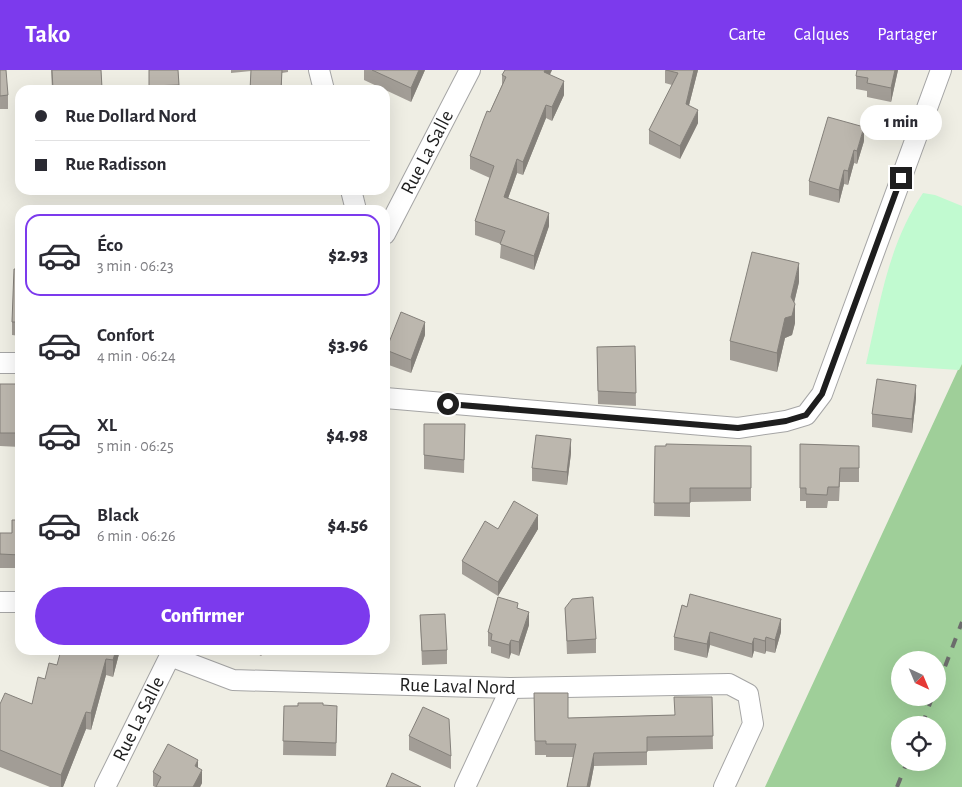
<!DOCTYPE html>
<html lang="fr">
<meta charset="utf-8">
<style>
:root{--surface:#fff;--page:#f7f7f7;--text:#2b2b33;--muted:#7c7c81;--line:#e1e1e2;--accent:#7c3aed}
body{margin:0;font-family:"Alegreya Sans",sans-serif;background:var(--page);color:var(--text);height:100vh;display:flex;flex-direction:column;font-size:19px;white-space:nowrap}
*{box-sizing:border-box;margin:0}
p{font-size:16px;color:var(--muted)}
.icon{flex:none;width:28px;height:28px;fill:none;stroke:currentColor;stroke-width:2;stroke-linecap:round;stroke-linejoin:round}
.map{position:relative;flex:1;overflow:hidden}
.details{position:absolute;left:15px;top:135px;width:375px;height:450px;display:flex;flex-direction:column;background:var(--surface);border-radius:15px;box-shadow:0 5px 20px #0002}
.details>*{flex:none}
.hud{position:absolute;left:15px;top:15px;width:375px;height:110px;border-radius:15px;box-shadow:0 5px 20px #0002;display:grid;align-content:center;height:110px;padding:0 20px;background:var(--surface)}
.needle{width:32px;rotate:136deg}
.tools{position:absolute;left:891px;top:581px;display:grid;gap:10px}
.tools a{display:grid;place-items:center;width:55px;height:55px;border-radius:50%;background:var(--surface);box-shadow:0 5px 20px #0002;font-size:25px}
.end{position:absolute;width:22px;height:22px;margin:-11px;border:6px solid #1e1e1e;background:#fff;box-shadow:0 0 0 2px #fff}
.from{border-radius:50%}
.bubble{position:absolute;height:35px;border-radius:18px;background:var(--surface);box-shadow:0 5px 20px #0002;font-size:16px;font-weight:800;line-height:35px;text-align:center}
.hud b{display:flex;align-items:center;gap:18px;height:48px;font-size:19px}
.hud b+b{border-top:1px solid var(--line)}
.hud i{width:12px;height:12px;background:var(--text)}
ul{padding:9px 0 0;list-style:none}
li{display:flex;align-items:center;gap:15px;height:82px;margin:0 10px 8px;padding:0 10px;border:2px solid transparent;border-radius:15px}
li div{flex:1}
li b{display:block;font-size:19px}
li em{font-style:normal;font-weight:800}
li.selected{border-color:var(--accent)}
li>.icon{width:45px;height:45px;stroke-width:1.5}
.button{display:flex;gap:10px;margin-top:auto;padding:10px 20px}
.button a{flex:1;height:58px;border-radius:30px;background:var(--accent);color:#fff;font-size:20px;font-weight:800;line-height:58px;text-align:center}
header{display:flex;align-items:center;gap:30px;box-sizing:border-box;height:70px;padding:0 25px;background:var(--accent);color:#fff}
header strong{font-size:24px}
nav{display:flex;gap:28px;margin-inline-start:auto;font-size:18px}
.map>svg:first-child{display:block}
.forest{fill:#9fcf99;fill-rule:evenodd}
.park{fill:#c1fad0}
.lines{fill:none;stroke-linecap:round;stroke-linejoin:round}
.minor-casing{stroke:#a5a5a5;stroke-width:22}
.minor{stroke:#fff;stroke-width:20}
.rail{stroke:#6c6c6c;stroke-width:4;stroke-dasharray:10 10;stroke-linecap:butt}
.wall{fill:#a29d96}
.shaded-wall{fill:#84807a}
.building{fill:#bcb7ae;stroke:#84807a}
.route{stroke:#1e1e1e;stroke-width:6}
.labels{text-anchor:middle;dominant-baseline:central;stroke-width:4.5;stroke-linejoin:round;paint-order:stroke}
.street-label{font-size:20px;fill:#1e1e1e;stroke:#fff}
</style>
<header>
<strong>Tako</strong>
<nav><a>Carte</a><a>Calques</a><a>Partager</a></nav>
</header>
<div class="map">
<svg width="962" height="717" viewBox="0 0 962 717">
<rect width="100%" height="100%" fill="#efeee4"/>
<path class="forest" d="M962,291V717H765ZM900,590H938V628H900ZM900,655H938V692H900Z"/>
<path class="park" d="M923,123L935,125L962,136V294L959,300L866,294C880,233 888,175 923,123Z"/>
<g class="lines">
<defs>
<g id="minor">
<path d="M319,0L324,20"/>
<path d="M351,120L356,140"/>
<path id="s1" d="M385,164L470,0"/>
<path d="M0,293H20"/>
<path d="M385,328L738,358L786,351L806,345L822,324L941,0"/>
<path d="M0,532H20"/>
<path id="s2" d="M170,586L233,610L511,618L729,614L748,624L753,654L724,717"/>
<path id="s3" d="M105,717L173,580"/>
<path d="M465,717L511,618"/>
</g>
</defs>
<use href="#minor" class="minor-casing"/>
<use href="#minor" class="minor"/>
<path class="rail" d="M938,615L962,552
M922,655L932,628
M897,717L907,692"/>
</g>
<path class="wall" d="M0,0L8,25V39H0Z
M51,0H101L102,20H52Z
M149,0H178L179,20H149Z
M231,0H288V2L282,3V20H250L251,1L231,3Z
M364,0H425L411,32L364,10Z
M505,0H552L550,5L564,25L552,51L546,48L523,105L517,103L508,128L549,156L534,200L500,188L501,174L475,165V151L490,108L470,99V86L502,15V5Z
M665,0H698L689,35L698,53L680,89L649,74V60L672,15L665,13Z
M898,0L891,32L867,27V21L856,19V6Z
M864,71L857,94L854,93L848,115L844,114L839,133L809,125V111Z
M20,199V266L12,265V252Z
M799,212L794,232L795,253L792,265L785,268L777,302L730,290V271Z
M425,265L411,303L386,294V280Z
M635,276L636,336L598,334L597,277Z
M0,314H20V377L0,376Z
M916,328L912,363L872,357V344Z
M424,354H465L464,403L424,399Z
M800,374L859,376V412H840L839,431H828L827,438H806V431H800Z
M655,376H751V431L690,432V447L654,446Z
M571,383L567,415L532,411V398Z
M20,450V498H0V463H12Z
M498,459H538L498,526L462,504V491Z
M682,535L781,562L775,583L766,581L765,584L754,581L752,588L710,575L707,588L674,580V567Z
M518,538L529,555L519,586L511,583L509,589L491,583V577L488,576V562Z
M565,538L596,569V583L567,584Z
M420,545L447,580V594L422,595Z
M120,580L113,607L106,605L91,660L86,659L63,717H50L0,697V634H32L45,609L57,595Z
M251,580H264L261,586Z
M534,623L568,648L674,645L712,627L713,679L647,681V695L594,696L590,717H567L573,687H546V685H535Z
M323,635L337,649L336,686L283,685L284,636Z
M409,666L451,686V699L409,680Z
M198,698L202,713L200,717H155L153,716V702Z"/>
<path class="shaded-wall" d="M419,0H425L411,32V18Z
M545,0H552L544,15V2Z
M694,0H698L686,47V34Z
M895,0H898L891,32V18Z
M564,11V25L552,51V37Z
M546,35V48L523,105V92Z
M698,40V53L680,89V76Z
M864,57V71L857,94V81Z
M854,80V93L848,115V101Z
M517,89V103L504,140V127Z
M844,100V114L839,133V120Z
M549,143V156L534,200V186Z
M799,193V212L791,246V227Z
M795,234V253L792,265L785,268L777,302V283L785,248Z
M425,252V265L411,303V290Z
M916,315V328L912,363V349Z
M388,351V365L385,372V358Z
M571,369V383L567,415V402Z
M538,445V459L498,526V512Z
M529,542V555L519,586V572Z
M781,549V562L775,583V570Z
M710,562V575L707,588V574Z
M766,567V581L765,584V571Z
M754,568V581L752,588V574Z
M511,570V583L509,589V575Z
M116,580H120L113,607V590Z
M261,580H264L261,586Z
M106,589V605L91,660V643Z
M86,642V659L63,717H61V705Z
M594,683V696L590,717H587Z
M198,690V704L195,696Z
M202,700V713L200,717H193Z"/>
<path class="building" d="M0,0H6L8,25L0,26Z
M52,0H101L102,18L72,20H53Z
M149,0H178L179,15L149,16Z
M251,0H282L281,20H250Z
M372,0H419L411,18Z
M505,0H545L544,2L564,11L552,37L546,35L523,92L517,89L504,127L549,143L534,186L500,174L505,161L475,151L494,96L470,86L483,51L487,41L490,42L506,7L502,5Z
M666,0H694L686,34L698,40L680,76L649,60L678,3Z
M857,0H895L891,18L867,13L868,8L856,6Z
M828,47L864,57L857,81L854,80L848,101L844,100L839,120L809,111Z
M752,182L799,193L791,227L795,234L792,246L785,248L777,283L730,271Z
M14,199H20V252H12Z
M401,242L425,252L411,290L386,280Z
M635,276L636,323L598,321L597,277Z
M877,309L916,315L912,349L872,344Z
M0,314H20V363H0Z
M385,350L388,351L385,358Z
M424,354H465L464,390L424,385Z
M536,365L571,369L567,402L532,398Z
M666,374L751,376V418H690V433H654L655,376H666Z
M800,374L859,376V398H840L839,417H828L827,425L806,424V418H800Z
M514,431L538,445L498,512L462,491L485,451L498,459Z
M12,450H20V485L0,484V463H12Z
M690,524L781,549L775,570L766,567L765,571L754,568L752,574L710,562L707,574L674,567L682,535L687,537Z
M498,527L518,533L517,538L529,542L519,572L511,570L509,575L491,570L492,564L488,562Z
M593,527L596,569L567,571L565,538L572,529Z
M445,544L447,580L422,581L420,545Z
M61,580H116L113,590L106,589L91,643L86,642L61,705L0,680V634L5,623L32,634L38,607L45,609L49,593L57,595Z
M534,623H568V648L675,645L674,627H712L713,666L647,667V682L594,683L587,717H567L576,674H546V671H535Z
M298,633H323V635L337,636L336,673L283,671L284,636H298Z
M423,637L449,649L451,686L409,666Z
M168,674L198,690L195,696L202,700L193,717H156L161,707L153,702Z
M392,703L421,717H386Z"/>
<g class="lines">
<path class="route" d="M448,334L738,358L786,351L806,345L822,324L901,108"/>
</g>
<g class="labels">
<g class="street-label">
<text stroke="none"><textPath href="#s1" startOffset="92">Rue La Salle</textPath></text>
<text stroke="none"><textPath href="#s2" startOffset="292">Rue Laval Nord</textPath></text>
<text stroke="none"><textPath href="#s3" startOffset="76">Rue La Salle</textPath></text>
</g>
</g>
</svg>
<div class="tools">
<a><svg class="needle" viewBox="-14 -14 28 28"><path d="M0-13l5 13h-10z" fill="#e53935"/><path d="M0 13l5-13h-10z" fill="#7c7c81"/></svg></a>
<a><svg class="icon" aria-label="locate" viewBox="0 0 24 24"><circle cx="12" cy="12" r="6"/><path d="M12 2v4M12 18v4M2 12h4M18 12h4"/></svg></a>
</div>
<i class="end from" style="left:448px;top:334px"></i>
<i class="end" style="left:901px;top:108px"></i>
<div class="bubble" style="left:860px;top:35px;width:82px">1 min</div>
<div class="hud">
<b><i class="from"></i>Rue Dollard Nord</b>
<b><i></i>Rue Radisson</b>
</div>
<section class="details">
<ul>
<li class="selected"><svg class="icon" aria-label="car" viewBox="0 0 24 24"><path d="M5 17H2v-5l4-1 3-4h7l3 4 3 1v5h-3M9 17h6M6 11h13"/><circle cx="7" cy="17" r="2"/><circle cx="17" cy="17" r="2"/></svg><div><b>Éco</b><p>3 min · 06:23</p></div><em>$2.93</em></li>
<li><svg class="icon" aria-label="car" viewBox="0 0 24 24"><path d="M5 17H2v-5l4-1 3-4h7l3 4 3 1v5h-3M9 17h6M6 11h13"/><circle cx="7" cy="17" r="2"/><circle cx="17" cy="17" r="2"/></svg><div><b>Confort</b><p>4 min · 06:24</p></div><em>$3.96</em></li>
<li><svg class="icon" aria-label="car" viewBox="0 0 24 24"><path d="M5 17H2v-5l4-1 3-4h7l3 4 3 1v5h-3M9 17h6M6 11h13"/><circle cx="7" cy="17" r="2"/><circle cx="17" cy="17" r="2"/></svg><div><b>XL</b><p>5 min · 06:25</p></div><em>$4.98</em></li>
<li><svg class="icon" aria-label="car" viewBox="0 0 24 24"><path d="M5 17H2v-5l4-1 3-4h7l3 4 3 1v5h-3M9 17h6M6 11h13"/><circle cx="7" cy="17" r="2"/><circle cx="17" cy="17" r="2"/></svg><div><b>Black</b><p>6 min · 06:26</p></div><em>$4.56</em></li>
</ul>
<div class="button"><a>Confirmer</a></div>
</section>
</div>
